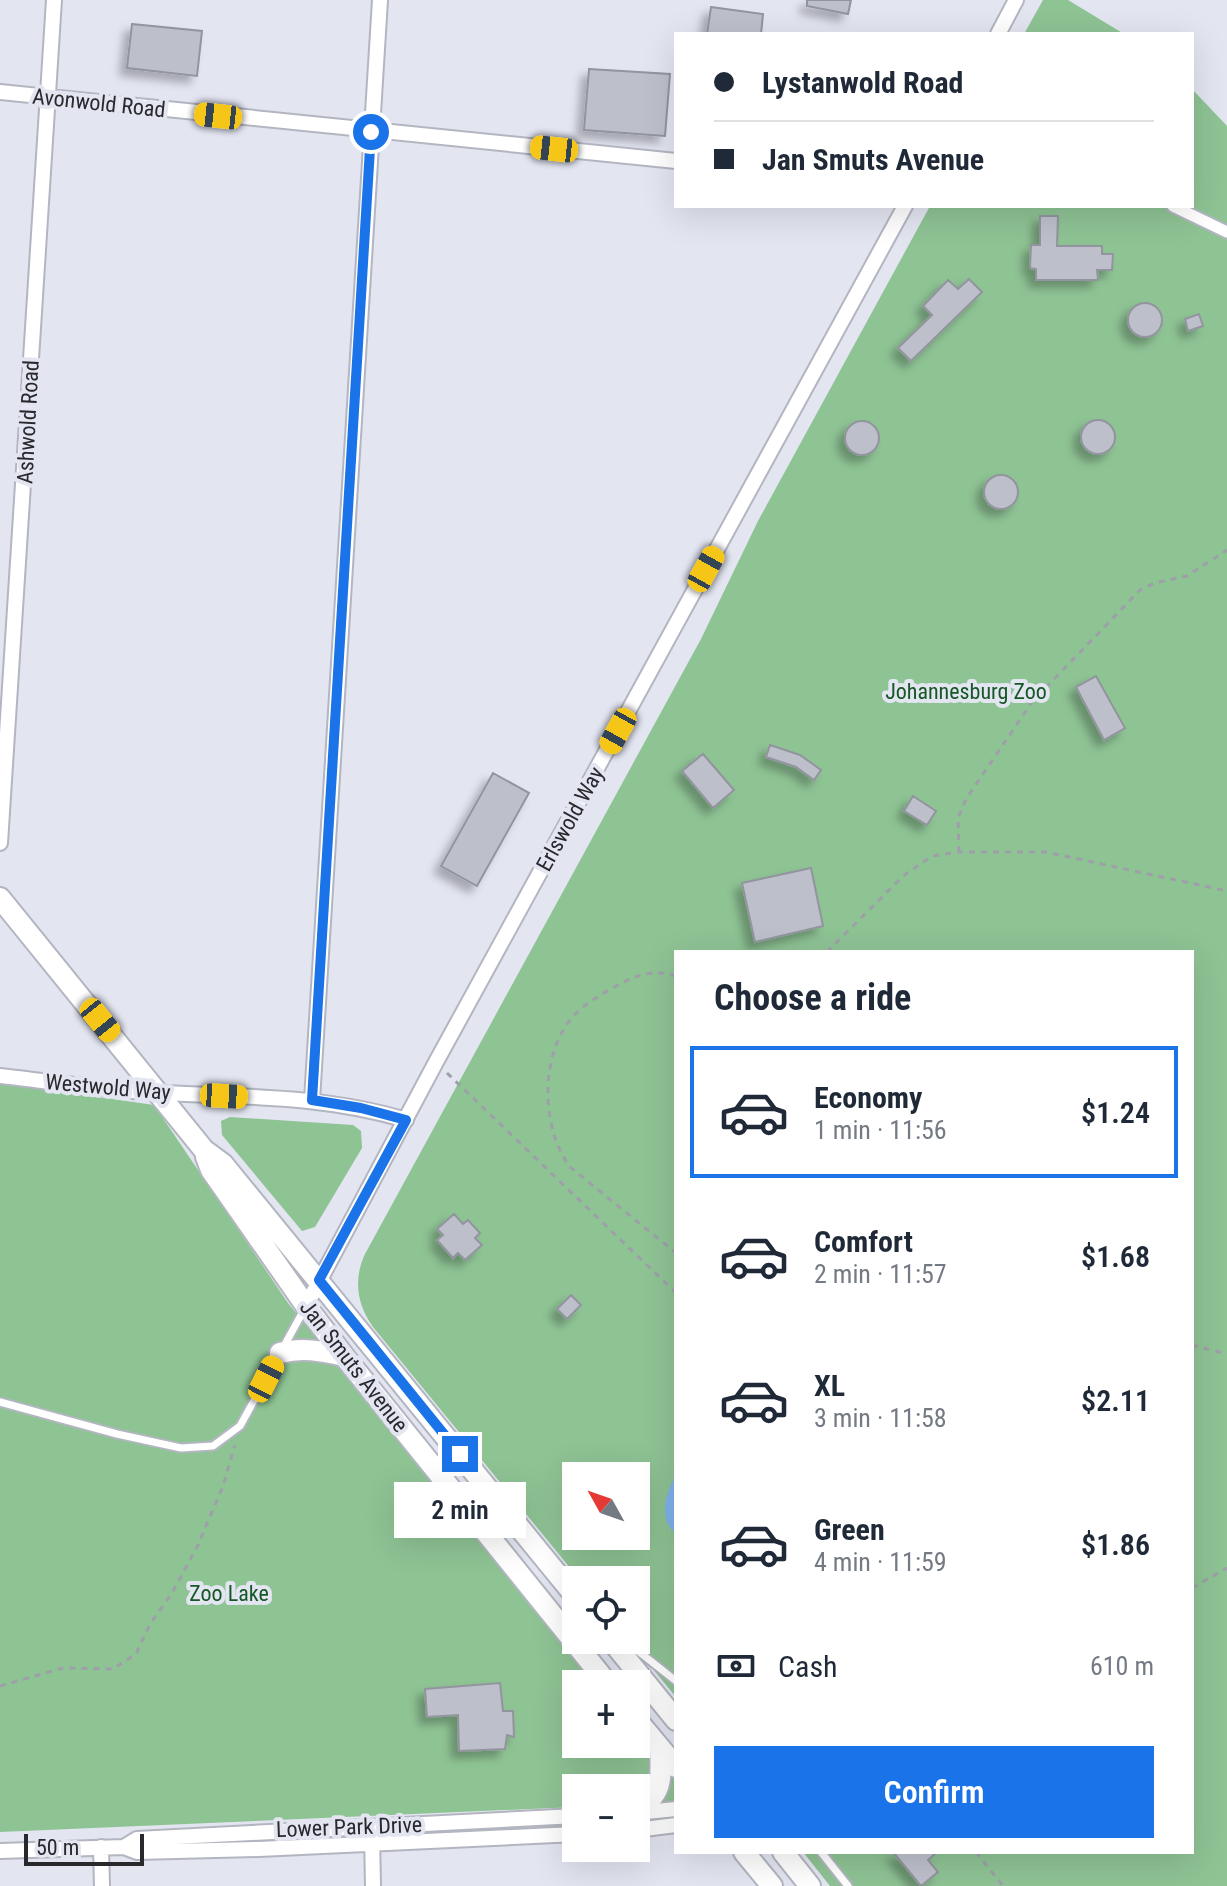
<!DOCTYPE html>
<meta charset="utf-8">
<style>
:root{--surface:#fff;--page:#f2f2f3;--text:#1f2937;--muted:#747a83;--line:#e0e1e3;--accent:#1a73e8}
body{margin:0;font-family:"Roboto Condensed",sans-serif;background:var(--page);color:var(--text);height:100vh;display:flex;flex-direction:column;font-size:30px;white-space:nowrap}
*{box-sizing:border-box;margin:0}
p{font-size:26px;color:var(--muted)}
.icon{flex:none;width:44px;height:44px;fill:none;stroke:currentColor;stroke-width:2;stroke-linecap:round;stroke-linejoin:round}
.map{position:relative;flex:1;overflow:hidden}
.side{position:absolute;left:674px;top:950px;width:520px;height:904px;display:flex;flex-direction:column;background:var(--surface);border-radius:0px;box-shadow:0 8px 32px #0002}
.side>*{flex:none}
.guide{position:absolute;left:674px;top:32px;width:520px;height:176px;border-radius:0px;box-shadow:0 8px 32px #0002;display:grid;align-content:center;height:176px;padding:0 40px;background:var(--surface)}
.needle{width:52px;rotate:310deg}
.controls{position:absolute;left:562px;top:1462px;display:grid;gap:16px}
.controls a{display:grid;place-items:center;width:88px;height:88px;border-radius:0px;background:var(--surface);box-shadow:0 8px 32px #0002;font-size:40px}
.scale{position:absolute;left:24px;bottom:20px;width:120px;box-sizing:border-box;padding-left:8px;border:4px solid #28282d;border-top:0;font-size:22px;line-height:28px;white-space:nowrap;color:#28282d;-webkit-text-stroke:6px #e3e5f1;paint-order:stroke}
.end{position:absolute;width:36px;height:36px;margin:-18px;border:10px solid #1a73e8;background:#fff;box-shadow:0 0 0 4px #fff}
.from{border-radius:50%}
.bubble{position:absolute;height:56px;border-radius:0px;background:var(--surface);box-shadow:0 8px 32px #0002;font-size:26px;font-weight:600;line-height:56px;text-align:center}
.car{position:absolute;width:24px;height:48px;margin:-24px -12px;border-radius:10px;box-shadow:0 0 6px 2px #0007;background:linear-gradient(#f5c518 24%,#345 0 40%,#f5c518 0 76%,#345 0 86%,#f5c518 0)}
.guide b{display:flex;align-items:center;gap:28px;height:76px;font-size:30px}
.guide b+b{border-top:2px solid var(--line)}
.guide i{width:20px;height:20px;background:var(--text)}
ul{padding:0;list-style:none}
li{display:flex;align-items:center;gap:24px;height:132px;margin:0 16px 12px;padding:0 24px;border:4px solid transparent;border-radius:0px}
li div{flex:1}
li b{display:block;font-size:30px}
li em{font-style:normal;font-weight:600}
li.active{border-color:var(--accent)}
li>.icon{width:72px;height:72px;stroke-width:1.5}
h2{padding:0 40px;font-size:36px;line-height:96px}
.pay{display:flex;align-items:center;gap:20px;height:88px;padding:0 40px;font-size:30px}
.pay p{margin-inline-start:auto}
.cta{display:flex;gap:16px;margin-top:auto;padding:16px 40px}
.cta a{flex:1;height:92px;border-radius:0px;background:var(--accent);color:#fff;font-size:32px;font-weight:600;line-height:92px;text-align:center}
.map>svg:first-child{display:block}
.green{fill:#8ec394;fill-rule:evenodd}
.water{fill:#7eb3ec}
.building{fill:#bdbfca;stroke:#92949e;stroke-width:2;filter:url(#shadow)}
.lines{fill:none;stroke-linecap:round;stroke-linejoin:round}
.service-casing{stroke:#b3b6c0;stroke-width:11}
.pedestrian-casing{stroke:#b3b6c0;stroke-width:15}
.minor-casing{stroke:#b3b6c0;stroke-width:18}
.secondary-casing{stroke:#b3b6c0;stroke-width:24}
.path{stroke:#9e9fa8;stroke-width:3;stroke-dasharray:6 6;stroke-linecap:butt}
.service{stroke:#fff;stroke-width:7}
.pedestrian{stroke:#fff;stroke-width:11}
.minor{stroke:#fff;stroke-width:14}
.secondary{stroke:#fff;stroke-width:20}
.route{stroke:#1a73e8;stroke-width:10}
.labels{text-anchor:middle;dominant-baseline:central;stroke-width:8;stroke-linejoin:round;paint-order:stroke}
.street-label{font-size:22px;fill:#28282d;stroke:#e3e5f1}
.park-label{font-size:22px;fill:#155725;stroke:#e3e5f1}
</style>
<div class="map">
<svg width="1227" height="1886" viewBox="0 0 1227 1886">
<defs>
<filter id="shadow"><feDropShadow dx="-7" dy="7" stdDeviation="4" flood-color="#0004"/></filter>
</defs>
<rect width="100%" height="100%" fill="#e3e5f1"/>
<path class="green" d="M1043,0H1068L1124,34H1024Z
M1192,89L1227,126V1886H830L803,1852H1192V952H676V1697L629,1640H636V1580H580L373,1327C357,1304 353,1280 365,1254L701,639L758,521L930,206H1192ZM576,1476H636V1536H576Z
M0,1083L154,1105L288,1303L599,1684H576V1744H636V1729L676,1778V1803L636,1805V1788H576V1807L0,1832Z
M230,1117L353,1125L361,1131L362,1148L315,1227L302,1231L222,1135L221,1121Z"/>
<path class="water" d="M676,1476V1533C658,1521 665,1492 676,1476Z"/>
<path class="building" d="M807,0H851L848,14L807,6Z
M711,7L763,14L761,34H707Z
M132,24L202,31L197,76L127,68Z
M589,69L670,74L665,136L584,130Z
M1040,216H1058L1057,246H1102V254H1113L1112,270H1097L1098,280H1036V269L1030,268L1031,245H1040Z
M969,279L982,292L911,361L898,348L932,315L923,306L948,280L958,289Z
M1128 320a17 17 0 1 1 34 0a17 17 0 1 1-34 0Z
M1199,314L1203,326L1188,331L1185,319Z
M1081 437a17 17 0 1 1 34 0a17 17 0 1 1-34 0Z
M845 438a17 17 0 1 1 34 0a17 17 0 1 1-34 0Z
M984 492a17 17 0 1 1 34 0a17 17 0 1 1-34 0Z
M1096,676L1125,728L1104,740L1076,687Z
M770,745L800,755L821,770L814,780L796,767L766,757Z
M703,754L734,790L713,808L682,771Z
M493,773L529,793L477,886L441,866Z
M913,796L936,811L927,825L904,811Z
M811,868L823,926L755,942L742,883Z
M454,1214L463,1224L468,1220L480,1233L475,1238L482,1245L465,1260L458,1253L453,1258L437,1240L443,1235L437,1229Z
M571,1295L581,1305L567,1319L557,1309Z
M500,1683L503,1711H513L514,1737L507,1735L505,1749L459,1751L458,1715L427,1717L425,1689Z
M893,1852H937L928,1860L938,1872L921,1886Z"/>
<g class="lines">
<defs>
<path id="service" d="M0,1402L117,1434L181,1448L213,1446L240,1426L305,1308
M624,1640L676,1681
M821,1852L848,1886"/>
<path id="pedestrian" d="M1173,206L1227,232"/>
<path id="minor" d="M998,34L1016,0
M0,92L676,161
M0,843L54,0
M0,1076C54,1082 109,1091 164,1093C246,1097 327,1096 406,1120
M312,1100L380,0
M306,1306L436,1062L905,206
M636,1813L676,1809
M636,1830L676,1825
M372,1834L373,1886
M101,1847L102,1886
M124,1847L137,1839L576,1816
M0,1851L124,1847L137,1852L259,1849L576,1834"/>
<path id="secondary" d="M0,898L204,1150L223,1164L576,1597
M206,1157L211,1170L306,1306L344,1356L608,1684
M280,1353C302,1347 321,1351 344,1356
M611,1640L676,1720
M636,1719L676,1767
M636,1809C664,1795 661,1778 660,1749
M744,1852L772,1886
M783,1852L810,1886"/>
</defs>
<use href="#service" class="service-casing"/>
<use href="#pedestrian" class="pedestrian-casing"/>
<use href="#minor" class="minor-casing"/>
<use href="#secondary" class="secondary-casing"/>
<path class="path" d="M959,852L958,818L966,799L1032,702L1140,590L1155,583L1187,576L1227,550
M827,952L903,876L932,856L959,852H1046L1227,891
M676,976C655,969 636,975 618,985C598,996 578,1007 565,1027C540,1067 543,1130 570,1167L676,1253
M447,1073L676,1293
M1192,1345L1227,1354
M1192,1588L1227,1568
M0,1686L63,1668L113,1669L136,1654L150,1624L172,1593L198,1545L223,1486L235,1445
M976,1852L1003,1886"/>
<use href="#service" class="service"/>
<use href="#pedestrian" class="pedestrian"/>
<use href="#minor" class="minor"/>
<use href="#secondary" class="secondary"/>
</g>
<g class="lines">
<path class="route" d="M371,132L312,1100L361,1108L406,1120L319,1280L460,1454"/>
</g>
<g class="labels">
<g class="street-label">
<text transform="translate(99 103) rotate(6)">Avonwold Road</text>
<text transform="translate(28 422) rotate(-87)">Ashwold Road</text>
<text transform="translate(570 819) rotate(-61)">Erlswold Way</text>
<text transform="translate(108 1087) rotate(5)">Westwold Way</text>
<text transform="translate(354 1366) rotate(52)">Jan Smuts Avenue</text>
<text transform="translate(349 1827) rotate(-2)">Lower Park Drive</text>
</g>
<g class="park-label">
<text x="966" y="691">Johannesburg Zoo</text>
<text x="229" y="1593">Zoo Lake</text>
</g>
</g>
</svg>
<div class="controls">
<a><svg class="needle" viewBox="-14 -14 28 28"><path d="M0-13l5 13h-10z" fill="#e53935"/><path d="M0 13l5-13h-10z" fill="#747a83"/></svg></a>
<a><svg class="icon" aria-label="locate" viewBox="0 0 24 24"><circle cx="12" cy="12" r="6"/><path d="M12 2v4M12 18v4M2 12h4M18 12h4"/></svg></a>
<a>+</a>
<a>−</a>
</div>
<div class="scale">50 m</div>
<i class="end from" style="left:371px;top:132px"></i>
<i class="end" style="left:460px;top:1454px"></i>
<div class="bubble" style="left:394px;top:1482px;width:132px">2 min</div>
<i class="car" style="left:218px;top:116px;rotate:276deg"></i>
<i class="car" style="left:554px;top:149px;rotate:276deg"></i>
<i class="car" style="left:706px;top:569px;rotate:29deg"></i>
<i class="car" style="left:618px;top:731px;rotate:209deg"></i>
<i class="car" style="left:100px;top:1020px;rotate:141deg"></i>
<i class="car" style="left:224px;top:1096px;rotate:93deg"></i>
<i class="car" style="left:266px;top:1379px;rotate:27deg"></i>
<div class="guide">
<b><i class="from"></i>Lystanwold Road</b>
<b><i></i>Jan Smuts Avenue</b>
</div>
<section class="side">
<h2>Choose a ride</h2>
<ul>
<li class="active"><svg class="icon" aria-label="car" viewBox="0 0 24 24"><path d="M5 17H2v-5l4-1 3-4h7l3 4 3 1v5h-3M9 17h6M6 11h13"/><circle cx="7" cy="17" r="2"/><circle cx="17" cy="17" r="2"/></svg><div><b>Economy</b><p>1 min · 11:56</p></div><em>$1.24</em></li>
<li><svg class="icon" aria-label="car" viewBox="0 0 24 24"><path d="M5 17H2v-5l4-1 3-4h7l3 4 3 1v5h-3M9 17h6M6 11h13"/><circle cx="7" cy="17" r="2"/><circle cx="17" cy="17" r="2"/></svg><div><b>Comfort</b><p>2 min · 11:57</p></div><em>$1.68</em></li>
<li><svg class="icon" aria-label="car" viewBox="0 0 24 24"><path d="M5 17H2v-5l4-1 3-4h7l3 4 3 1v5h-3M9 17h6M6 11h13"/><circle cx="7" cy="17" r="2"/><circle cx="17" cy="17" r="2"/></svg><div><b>XL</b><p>3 min · 11:58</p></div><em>$2.11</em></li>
<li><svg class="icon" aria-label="car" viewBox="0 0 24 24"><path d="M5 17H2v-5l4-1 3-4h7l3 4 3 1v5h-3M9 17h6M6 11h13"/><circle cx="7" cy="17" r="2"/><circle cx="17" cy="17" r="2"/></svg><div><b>Green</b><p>4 min · 11:59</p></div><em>$1.86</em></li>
</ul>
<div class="pay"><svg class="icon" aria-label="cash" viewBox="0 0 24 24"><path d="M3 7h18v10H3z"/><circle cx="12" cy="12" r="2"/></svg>Cash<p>610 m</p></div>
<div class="cta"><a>Confirm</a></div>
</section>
</div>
